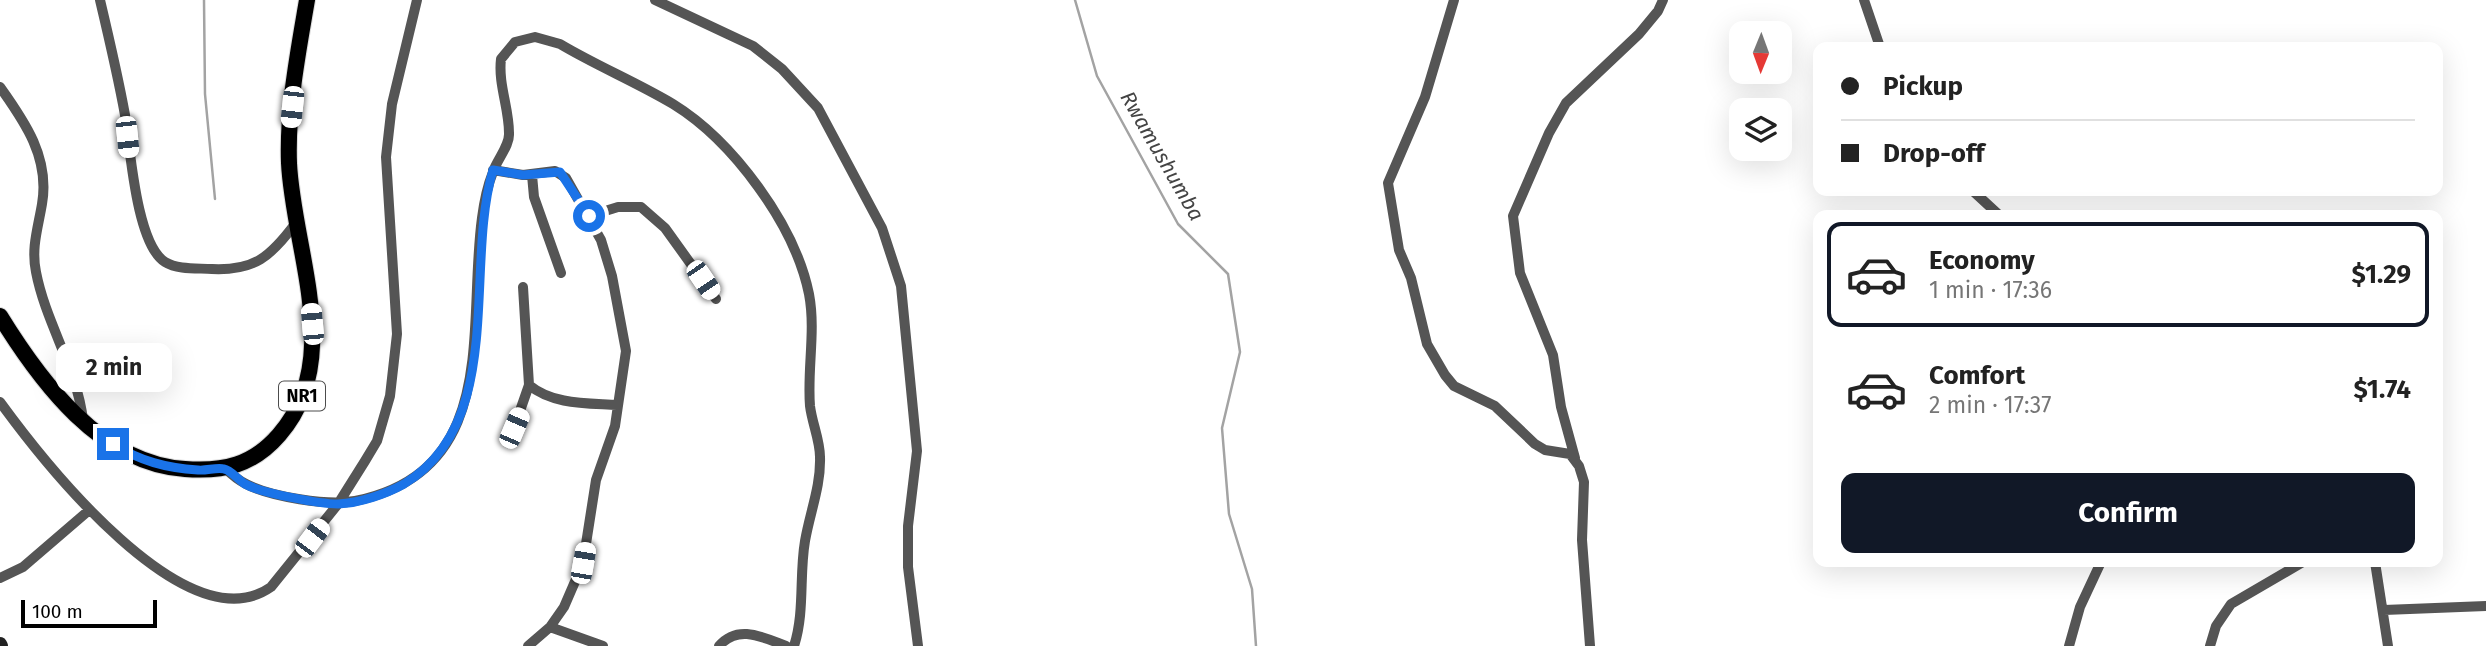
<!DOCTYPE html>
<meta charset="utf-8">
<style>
:root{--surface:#fff;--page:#f2f2f2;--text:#222;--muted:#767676;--line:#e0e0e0;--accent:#111827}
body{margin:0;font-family:"Fira Sans",sans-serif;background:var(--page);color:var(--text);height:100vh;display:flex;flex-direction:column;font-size:26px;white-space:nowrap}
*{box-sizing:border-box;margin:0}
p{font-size:23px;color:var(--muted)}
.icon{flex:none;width:38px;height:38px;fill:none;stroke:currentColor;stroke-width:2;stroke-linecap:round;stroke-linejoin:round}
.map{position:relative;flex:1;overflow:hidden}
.side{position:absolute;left:1813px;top:210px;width:630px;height:357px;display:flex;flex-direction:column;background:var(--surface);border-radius:14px;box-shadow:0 7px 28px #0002}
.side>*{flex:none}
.top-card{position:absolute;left:1813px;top:42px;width:630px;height:154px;border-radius:14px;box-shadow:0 7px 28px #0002;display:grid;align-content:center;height:154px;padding:0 28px;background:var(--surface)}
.needle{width:46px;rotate:181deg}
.buttons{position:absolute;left:1729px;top:21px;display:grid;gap:14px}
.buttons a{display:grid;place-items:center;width:63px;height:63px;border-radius:14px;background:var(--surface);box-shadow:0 7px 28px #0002;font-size:35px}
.scale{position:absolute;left:21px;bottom:18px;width:136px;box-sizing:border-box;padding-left:7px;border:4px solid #000;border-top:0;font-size:19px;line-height:24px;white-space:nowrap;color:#000;-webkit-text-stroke:5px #fff;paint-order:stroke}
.end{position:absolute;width:32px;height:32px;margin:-16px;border:9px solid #1a73e8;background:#fff;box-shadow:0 0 0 4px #fff}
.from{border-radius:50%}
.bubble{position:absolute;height:49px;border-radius:14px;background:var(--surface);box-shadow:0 7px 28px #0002;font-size:23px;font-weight:700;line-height:49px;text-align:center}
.car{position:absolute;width:21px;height:42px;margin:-21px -10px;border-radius:9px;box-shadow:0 0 5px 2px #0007;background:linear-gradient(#fff 24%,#345 0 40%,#fff 0 76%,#345 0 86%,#fff 0)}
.top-card b{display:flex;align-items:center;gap:24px;height:66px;font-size:26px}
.top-card b+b{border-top:2px solid var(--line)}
.top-card i{width:18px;height:18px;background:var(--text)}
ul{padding:12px 0 0;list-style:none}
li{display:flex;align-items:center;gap:21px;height:105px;margin:0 14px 10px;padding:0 14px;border:4px solid transparent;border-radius:14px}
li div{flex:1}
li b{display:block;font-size:26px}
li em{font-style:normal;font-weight:700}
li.on{border-color:var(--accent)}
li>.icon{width:63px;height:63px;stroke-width:1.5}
.button{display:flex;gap:14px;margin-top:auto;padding:14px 28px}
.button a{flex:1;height:80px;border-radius:14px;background:var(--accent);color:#fff;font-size:28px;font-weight:700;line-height:80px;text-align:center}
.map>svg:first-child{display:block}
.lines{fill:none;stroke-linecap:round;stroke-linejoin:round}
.stream{stroke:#a3a3a3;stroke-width:2.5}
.trunk-casing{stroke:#dbdbdb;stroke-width:18}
.minor{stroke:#555;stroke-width:10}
.secondary{stroke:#222;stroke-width:14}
.trunk{stroke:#000;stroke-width:16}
.route{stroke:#1a73e8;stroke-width:9}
.labels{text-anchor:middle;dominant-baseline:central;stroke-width:5;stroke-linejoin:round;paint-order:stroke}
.shield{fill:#fff;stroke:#4c4c4c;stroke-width:2}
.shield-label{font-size:18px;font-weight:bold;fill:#000}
.water-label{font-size:21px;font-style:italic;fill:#444;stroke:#fff}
</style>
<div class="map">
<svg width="2486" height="646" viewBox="0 0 2486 646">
<rect width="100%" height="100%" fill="#fff"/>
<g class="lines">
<path class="stream" d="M204,0L205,94L215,199
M1075,0L1097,76L1178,224L1228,274L1240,352L1222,428L1229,514L1252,589L1256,646"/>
<defs>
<path id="trunk" d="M0,316C40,381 101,464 185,469C224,472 253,465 279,435C345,360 293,250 289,163C287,109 298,53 307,0"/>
</defs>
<use href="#trunk" class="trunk-casing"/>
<path class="minor" d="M100,0C109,38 118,76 125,115C130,146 136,244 165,262C178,270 197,268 212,269C255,271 271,256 295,224
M655,0L753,46L782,69L818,108L882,228L901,286L917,451L908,526V567L918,646
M1454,0L1425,97L1388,183L1399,250L1411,278L1427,344L1445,375L1454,386L1495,406L1535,444L1545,450L1570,454L1579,466L1584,482L1582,540L1590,646
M1864,0L1880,47
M0,87C25,122 50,158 42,204C38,228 31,248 36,272C46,324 77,368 83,420
M493,170L523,175L555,171L566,178L601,240L612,276L626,351L615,426L596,480L583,563L564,607L550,627
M532,175L534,197L561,273
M1973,191L1999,215
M589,216L618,207H641L665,228L716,299
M523,287L529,385C553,405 588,403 617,405
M0,402C43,461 187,646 271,587L338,504L365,461L377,441L390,396L397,334L386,157L392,104L417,0
M514,428L529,385
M1575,458L1561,407L1553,355L1520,273L1513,216L1549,133L1566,103L1639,34L1658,11L1663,0
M225,468C231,474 238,480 246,484C271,497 328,506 355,501C501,471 467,327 482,218C484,202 487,187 493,172C497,159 510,146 509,133C509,108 498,84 501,59L515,42L535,37L560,44C597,66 636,82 673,104C733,141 795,225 809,294C816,331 807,369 810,406C812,423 820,440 820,457C821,486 810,512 805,541C799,576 805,612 794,646
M2375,562L2388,646
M0,578L23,567L87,512
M2384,610L2486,606
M528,646L550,627L603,646
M719,646C738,624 762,637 786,646
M2069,646L2080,607L2101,562
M2210,646L2216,626L2231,604L2303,562"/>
<path class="secondary" d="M0,644L1,646"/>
<use href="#trunk" class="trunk"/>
</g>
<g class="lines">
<path class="route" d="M113,444C140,461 166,468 198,470C206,471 217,467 224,469C231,470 238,480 245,484C261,493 320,504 338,504C360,503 386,494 404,484C507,422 464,268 493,170L523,175L560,172L589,216"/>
</g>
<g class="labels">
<rect class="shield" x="279" y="381.5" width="46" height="29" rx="5"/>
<g class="shield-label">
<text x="302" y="396">NR1</text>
</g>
<g class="water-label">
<text transform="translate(1162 156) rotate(60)">Rwamushumba</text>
</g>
</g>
</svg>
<div class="buttons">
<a><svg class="needle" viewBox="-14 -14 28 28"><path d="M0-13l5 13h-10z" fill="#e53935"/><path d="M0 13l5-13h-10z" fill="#767676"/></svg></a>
<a><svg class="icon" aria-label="layers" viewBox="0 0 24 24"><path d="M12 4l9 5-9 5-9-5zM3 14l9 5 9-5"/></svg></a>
</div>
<div class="scale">100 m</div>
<i class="end from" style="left:589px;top:216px"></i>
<i class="end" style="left:113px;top:444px"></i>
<div class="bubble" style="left:56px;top:343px;width:116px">2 min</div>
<i class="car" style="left:292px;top:107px;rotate:186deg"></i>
<i class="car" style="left:127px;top:137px;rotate:174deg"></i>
<i class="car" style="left:703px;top:280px;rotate:146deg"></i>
<i class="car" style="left:312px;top:324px;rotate:355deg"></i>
<i class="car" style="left:514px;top:428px;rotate:23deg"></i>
<i class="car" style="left:312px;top:538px;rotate:37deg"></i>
<i class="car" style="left:583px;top:563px;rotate:10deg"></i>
<div class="top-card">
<b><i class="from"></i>Pickup</b>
<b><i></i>Drop-off</b>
</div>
<section class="side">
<ul>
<li class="on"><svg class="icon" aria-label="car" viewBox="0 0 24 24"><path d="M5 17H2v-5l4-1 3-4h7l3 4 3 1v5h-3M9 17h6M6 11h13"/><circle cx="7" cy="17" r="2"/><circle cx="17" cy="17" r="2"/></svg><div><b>Economy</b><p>1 min · 17:36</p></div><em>$1.29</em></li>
<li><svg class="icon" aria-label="car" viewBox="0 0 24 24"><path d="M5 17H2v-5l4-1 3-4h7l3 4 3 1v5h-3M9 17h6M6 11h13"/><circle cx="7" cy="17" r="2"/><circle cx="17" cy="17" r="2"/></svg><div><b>Comfort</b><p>2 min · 17:37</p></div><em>$1.74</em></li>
</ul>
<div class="button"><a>Confirm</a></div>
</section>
</div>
